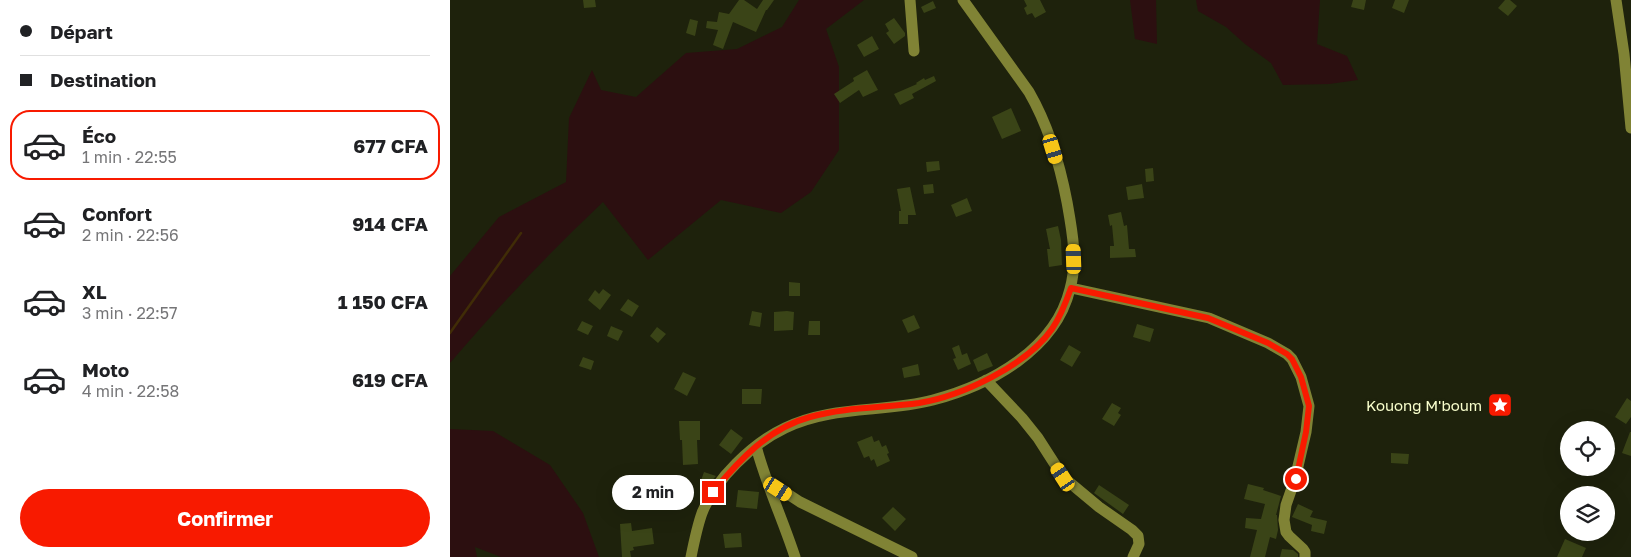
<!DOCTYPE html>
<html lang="fr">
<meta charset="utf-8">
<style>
:root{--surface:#fff;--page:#f2f2f2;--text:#202124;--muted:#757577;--line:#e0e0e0;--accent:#f81a00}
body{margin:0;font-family:"Golos Text",sans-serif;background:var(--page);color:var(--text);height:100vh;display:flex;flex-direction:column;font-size:19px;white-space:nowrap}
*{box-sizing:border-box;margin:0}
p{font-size:16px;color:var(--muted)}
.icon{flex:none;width:28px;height:28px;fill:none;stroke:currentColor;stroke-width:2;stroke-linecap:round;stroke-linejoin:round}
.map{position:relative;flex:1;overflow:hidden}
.panel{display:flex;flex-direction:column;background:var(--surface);width:450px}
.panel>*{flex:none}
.top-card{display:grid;align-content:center;height:110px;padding:0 20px;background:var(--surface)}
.buttons{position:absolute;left:1110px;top:421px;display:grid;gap:10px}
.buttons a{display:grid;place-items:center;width:55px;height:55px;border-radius:50%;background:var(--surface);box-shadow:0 5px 20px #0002;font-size:25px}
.end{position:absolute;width:22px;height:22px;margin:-11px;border:6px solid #f81a00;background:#fff;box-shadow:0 0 0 2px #fff}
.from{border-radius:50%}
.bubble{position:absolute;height:35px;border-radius:18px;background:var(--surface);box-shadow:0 5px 20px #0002;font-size:16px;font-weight:700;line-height:35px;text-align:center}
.car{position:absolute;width:15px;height:30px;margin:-15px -8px;border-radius:6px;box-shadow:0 0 4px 1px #0007;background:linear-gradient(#f5c518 24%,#345 0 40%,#f5c518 0 76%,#345 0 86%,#f5c518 0)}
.top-card b{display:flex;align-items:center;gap:18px;height:48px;font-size:19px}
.top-card b+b{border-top:1px solid var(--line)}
.top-card i{width:12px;height:12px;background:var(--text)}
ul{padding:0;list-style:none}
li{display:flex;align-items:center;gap:15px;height:70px;margin:0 10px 8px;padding:0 10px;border:2px solid transparent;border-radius:20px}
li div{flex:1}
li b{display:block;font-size:19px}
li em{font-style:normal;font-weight:700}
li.selected{border-color:var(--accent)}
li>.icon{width:45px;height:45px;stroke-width:1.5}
.button{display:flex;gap:10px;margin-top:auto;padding:10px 20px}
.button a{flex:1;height:58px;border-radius:30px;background:var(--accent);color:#fff;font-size:20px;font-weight:700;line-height:58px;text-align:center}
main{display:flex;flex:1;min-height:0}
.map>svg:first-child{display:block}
.green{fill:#2c0f10}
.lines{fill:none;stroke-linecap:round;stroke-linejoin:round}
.stream{stroke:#402c07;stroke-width:2.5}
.building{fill:#3a4417}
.minor{stroke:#808335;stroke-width:11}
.route{stroke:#f81a00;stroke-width:6}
.labels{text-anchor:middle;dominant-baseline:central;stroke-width:4.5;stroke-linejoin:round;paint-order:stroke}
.poi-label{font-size:15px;fill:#f9ffcd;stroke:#1e220c;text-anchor:end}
</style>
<main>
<section class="panel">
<div class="top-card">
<b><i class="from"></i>Départ</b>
<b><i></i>Destination</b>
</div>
<ul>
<li class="selected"><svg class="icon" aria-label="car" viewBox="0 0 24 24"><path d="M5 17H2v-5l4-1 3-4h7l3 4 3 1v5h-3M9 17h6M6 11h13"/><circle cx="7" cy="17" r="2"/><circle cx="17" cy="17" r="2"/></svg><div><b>Éco</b><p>1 min · 22:55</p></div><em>677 CFA</em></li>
<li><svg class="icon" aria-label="car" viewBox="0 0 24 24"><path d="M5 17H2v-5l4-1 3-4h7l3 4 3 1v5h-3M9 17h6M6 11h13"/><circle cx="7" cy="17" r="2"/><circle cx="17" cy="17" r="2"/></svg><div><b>Confort</b><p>2 min · 22:56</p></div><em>914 CFA</em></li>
<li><svg class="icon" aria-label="car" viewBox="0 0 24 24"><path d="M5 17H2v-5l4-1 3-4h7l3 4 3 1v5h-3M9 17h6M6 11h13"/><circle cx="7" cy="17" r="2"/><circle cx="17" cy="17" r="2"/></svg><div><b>XL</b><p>3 min · 22:57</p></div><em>1 150 CFA</em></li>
<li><svg class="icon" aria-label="car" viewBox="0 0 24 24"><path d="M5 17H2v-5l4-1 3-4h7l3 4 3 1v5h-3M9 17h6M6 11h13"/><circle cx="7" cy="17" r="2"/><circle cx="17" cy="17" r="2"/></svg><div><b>Moto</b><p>4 min · 22:58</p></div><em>619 CFA</em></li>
</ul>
<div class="button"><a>Confirmer</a></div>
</section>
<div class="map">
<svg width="1181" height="557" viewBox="0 0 1181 557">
<rect width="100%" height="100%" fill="#1e220c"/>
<path class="green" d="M349,0H414L376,29L389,67V150L361,192L331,213L271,200L198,260L153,202C99,253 48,307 0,363V276L49,217L116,182L119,118L142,70L151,90L186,97L236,53L287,49L332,27Z
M680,0H706L707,44L685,39Z
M746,0H870L867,44L897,56L908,80L879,84L833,85L821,63L795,44L776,27L748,11Z
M0,429L43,431L100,465L133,513L149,557H51L25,547L27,557H0Z"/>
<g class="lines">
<path class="stream" d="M0,333L71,233"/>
</g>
<path class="building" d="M133,0H145L146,7L134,8Z
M289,0H294L307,9L313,0H324L317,10H316L306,32L283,22L273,49L263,45L268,30L256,28L257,21L267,22L269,12L279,14Z
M574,0H590L596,12L585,18L582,13L577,15L574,8L577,6Z
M903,0H916L914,10L901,7Z
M945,0H959L954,13L942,8Z
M1055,0H1060L1067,6L1058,16L1048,8Z
M483,1L486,8L474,13L471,7Z
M444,18L455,33V36L444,44L436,33L439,31L435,24Z
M240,19L248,21L245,36L236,33Z
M422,36L429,49L414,57L407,45Z
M417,70L428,90L413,97L409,90L390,103L384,94L404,81L403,78Z
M484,76L486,81L462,94L464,98L450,105L444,94L467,84L466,83L474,78L475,80Z
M561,108L571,131L552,139L542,117Z
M489,161L490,170L477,172L476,162Z
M703,168L704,181L696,182L695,169Z
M483,184L484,193L474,194L473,185Z
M692,184L694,198L678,200L676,187Z
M460,187L466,215H458V224H449V211H451L447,189Z
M517,198L522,211L506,217L501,205Z
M671,212L674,226L677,225L679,249H685L686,257L660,258V246H664L662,225L660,226L658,215Z
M608,226L611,240L612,265L599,267L597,249H600L596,229Z
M339,282L350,283V296H339Z
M153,289L161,295L150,310L138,300L145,290L149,294Z
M178,299L189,306L182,317L170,310Z
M302,311L312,313L310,327L299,325Z
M337,311L344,312L343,330L324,331V312Z
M464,315L470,328L458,333L452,320Z
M132,321L143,326L138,335L127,330Z
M359,321H370V335H358Z
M687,324L704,329L700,342L683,337Z
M161,326L173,331L168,341L157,336Z
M207,327L216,334L208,343L200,336Z
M509,345L512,355L517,353L521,364L508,370L503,359L506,358L502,348Z
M619,345L631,352L622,367L610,360Z
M537,353L543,366L528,372L523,360Z
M133,357L144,361L141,370L129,366Z
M468,364L470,375L454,378L452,368Z
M233,372L246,378L237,396L224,389Z
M292,389H312L311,404H292Z
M1177,398L1181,401V417L1176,424L1165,417Z
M662,403L671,408L668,413L671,415L664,426L652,419Z
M229,421H250V440H247L248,464L233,465L232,440H230Z
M281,429L293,438L281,454L269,445Z
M1180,432H1181V456L1172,453Z
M422,436L424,442L429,440L432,447L436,445L439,453L437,454L440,461L427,467L424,459L421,461L419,456L414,458L407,442Z
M941,453L959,454L958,464L941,463Z
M254,472L266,476L258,485L250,483Z
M798,484L814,488L813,490L831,496L826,515H827L828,530L826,539L820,537L815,557H800L807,530L795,528L796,518L811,519L815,504L794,499Z
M649,485L679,505L673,514L644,493Z
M240,486V504L223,505V487Z
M288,490L309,492L307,509L286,507Z
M848,504L863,511L860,517L877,521L874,534L861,531L862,525L842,517Z
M443,507L456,519L445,531L432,518Z
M181,523L182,531L202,528L204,544L183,547L184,550L180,551L181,557H172L170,524Z
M291,533L292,547L275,548L273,534Z
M1115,539L1136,548L1132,557H1107Z
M832,549L843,550L848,554V557H830Z"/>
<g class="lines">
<path class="minor" d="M460,0L464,51
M1166,0L1174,54L1181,128
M621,288L759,318L818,343L837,354L842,359L851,377L859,406L856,432L845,479L836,505L834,520L836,532L839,536L853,549L855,552V557
M536,380L572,418L588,438L613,477L649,507L682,530L688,536L689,544L683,557
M306,446C316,484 333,520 345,557
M318,481L350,502L462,557
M241,557C244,542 247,527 252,513C265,479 303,443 335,428C382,405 434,413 483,400C540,385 605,350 620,289C628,260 622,230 617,202C610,165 598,125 579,92L513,0"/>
</g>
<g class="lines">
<path class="route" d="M263,492C289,460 319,428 360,417C395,407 433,408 469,403C512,396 577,365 602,329C611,316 616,302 621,288L758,318L818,343L837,354L842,359L851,377L859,406L856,432L846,479"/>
</g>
<defs>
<symbol id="sight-square" viewBox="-11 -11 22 22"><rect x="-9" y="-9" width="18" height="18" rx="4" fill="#f81a00" stroke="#1e220c"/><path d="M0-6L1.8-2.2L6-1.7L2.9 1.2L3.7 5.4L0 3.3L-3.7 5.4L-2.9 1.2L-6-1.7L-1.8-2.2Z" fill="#fff"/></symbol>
</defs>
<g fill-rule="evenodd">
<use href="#sight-square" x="1036" y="391" width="28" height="28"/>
</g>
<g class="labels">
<g class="poi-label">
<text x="1032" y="405">Kouong M'boum</text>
</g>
</g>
</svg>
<div class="buttons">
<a><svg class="icon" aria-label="locate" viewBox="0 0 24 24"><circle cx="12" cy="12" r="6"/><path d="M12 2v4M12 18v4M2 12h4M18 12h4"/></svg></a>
<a><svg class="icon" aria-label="layers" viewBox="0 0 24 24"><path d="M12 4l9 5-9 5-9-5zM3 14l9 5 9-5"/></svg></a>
</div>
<i class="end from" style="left:846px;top:479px"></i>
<i class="end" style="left:263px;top:492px"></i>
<div class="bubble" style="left:162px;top:475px;width:82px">2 min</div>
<i class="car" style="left:603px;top:149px;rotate:163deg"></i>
<i class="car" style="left:624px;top:259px;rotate:358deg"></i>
<i class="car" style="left:613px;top:477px;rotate:327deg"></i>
<i class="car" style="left:328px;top:489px;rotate:123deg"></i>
</div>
</main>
